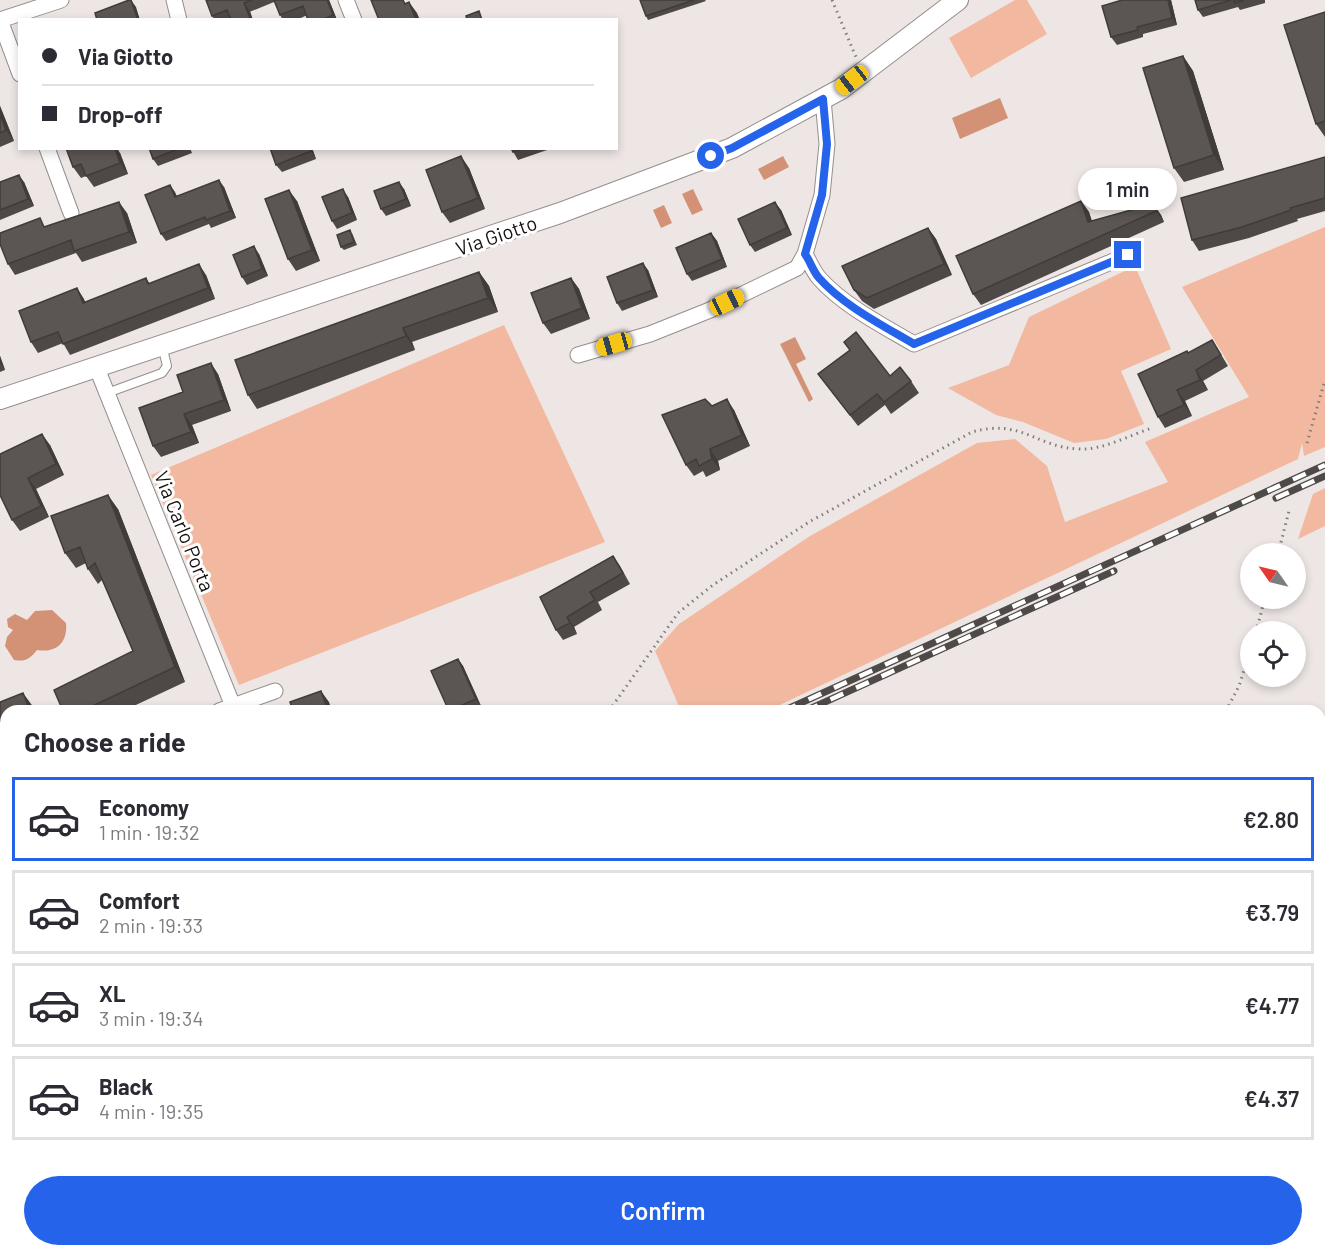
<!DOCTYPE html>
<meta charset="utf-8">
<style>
:root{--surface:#fff;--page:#f7f7f7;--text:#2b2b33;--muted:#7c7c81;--line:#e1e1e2;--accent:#2563eb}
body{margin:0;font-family:Barlow,sans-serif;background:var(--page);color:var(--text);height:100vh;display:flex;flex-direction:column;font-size:22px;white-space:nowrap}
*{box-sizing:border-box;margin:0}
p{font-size:20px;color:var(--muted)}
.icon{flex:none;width:33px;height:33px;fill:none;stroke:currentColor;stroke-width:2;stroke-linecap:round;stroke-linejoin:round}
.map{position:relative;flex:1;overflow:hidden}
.side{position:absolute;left:0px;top:705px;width:1326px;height:552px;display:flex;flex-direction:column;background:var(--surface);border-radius:18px 18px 0 0;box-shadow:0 3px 9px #0003}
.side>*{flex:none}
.banner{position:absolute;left:18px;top:18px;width:600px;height:132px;border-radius:0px;box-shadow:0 3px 9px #0003;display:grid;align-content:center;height:132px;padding:0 24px;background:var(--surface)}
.needle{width:39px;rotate:304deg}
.buttons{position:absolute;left:1240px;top:543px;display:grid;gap:12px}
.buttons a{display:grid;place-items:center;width:66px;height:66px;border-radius:50%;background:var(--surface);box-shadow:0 3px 9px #0003;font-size:30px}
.end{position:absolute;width:27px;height:27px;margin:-14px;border:8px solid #2563eb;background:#fff;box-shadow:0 0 0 3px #fff}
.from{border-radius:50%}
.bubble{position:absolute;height:42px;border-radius:21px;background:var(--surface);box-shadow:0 3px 9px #0003;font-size:20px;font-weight:600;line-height:42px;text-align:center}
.car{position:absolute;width:18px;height:36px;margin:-18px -9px;border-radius:8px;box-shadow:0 0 4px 2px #0007;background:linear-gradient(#f5c518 24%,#345 0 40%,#f5c518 0 76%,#345 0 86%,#f5c518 0)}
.banner b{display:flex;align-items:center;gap:21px;height:57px;font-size:22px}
.banner b+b{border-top:2px solid var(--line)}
.banner i{width:15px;height:15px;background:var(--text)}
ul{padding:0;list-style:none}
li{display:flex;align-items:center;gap:18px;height:84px;margin:0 12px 9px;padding:0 12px;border:3px solid var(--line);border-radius:0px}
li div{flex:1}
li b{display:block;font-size:22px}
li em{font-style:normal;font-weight:600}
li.current{border-color:var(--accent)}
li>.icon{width:54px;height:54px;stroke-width:1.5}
h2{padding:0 24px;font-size:27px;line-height:72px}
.primary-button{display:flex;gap:12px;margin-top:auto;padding:12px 24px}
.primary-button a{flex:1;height:69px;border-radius:36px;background:var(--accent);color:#fff;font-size:24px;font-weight:600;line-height:69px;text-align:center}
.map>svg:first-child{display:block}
.green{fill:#f2b8a0}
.water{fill:#d39276}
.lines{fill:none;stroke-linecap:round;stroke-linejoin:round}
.service-casing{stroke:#948e8c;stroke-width:10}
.minor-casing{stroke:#948e8c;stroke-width:17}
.tertiary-casing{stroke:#948e8c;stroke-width:22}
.path{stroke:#817c7b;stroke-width:3;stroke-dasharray:1.5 4.5;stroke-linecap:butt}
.service{stroke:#fff;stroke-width:8}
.minor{stroke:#fff;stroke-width:15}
.tertiary{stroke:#fff;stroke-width:20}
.rail-casing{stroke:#4d4a48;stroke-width:7}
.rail{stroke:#fff;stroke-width:4.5;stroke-dasharray:14;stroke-linecap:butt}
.wall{fill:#4e4947}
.shaded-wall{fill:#403c3a}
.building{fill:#5b5553;stroke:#403c3a;stroke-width:1.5}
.route{stroke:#2563eb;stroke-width:8}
.labels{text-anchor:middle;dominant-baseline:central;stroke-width:6;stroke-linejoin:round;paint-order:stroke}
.street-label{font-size:20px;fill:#131110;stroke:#fff}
</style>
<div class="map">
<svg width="1325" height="1257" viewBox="0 0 1325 1257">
<rect width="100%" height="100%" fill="#ede6e4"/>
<path class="green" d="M1015,0H1027L1047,34L971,78L949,38Z
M1325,227V447L1304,456L1302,443L1298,459L767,711H681L655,651L679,624L810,536L977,443L1015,439L1047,466L1065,522L1168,482L1145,442L1249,397L1182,287Z
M1135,266L1171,349L1121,371L1144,424L1106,439L1074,443L1023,422L996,415L948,388L1009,365L1029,317Z
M504,325L605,542L239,685L151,475Z
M1325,488V526L1298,539L1313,494Z
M6,1103V1241L0,1242V1106Z
M1320,1113L1325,1114V1225H1320Z"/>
<path class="water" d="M1000,98L1008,118L960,139L952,118Z
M783,156L789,167L764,180L758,169Z
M693,189L703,210L692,215L682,194Z
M664,205L672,223L661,228L653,210Z
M795,337L806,359L796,364L813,399L809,402L780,344Z
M52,610L66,623C68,643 56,653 37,650C30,659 25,662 14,660L5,646L7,637L13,630L8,627L7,619L15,614L27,620L35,611Z"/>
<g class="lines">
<defs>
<path id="service" d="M107,393L162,373L167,366L162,345"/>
<path id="minor" d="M174,0L179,20
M346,0L354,20
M0,20L61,0
M0,20L20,74
M47,148L71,213
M805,254C809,261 813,271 819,278C844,306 882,325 914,344L1128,255
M578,355L650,334L710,310L797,268L805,254L822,195L827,144L823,99
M96,366L235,711
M219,711L275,691
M1320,777L1325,779
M0,797L6,795
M0,1024L6,1021
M727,1251L764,1257
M106,1257L123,1251"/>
<path id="tertiary" d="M0,399L560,213L732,148L841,89L958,0"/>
</defs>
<use href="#service" class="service-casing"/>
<use href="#minor" class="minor-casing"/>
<use href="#tertiary" class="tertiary-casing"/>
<path class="path" d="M832,0L856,57
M1307,443L1325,380
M1278,554L1289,511
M1256,632L1265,598
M609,711L678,613L713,585L809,522L972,432C1023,418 1036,448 1080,449C1103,450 1130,435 1152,428
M1226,711L1239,686L1251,648"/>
<use href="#service" class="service"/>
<use href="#minor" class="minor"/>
<use href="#tertiary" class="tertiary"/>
<defs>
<path id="rail" d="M1276,498L1325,476
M783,711L1325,465
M805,711L1114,571
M0,1070L6,1067
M0,1080L6,1077"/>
</defs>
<use href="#rail" class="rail-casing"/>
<use href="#rail" class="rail"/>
</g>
<path class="wall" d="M206,0H329L337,20H308L307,15L297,20H283L280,15L274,2L230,20H215L212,16Z
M640,0H705L706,1L648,20L646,16Z
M1171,0L1177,25L1143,34V37L1117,45L1111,37Z
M1195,0H1265V3L1240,10L1238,7L1203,17L1198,10Z
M1325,12V137L1316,124Z
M1183,56L1193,71L1224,170L1184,182L1174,168Z
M0,106L14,141L0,147Z
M66,148L120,153L128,174L94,187L86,176L81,178L73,167Z
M149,148H190L192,153L158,166L153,159Z
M270,148H312L316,159L282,172L276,165Z
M511,148L550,149L518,160Z
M1325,157V211L1297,219L1298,221L1249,238L1199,251L1192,240Z
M469,168L485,209L450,223L442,212Z
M0,182H24L34,206L0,220Z
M170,185L177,196L224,187L236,218L211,228L209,224L166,241L161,234Z
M404,189L411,206L386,216L381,209Z
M348,197L357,220L337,229L332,221Z
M297,201L320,261L296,271L288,259Z
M1081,201L1089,212L1092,221L1153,204L1161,215L1164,222L981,305L973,294Z
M781,210L792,235L755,252L750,245Z
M127,213L137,243L82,262L76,253L15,275L8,264L46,227Z
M928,228L936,239L952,275L874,309L862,301L854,290Z
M352,233L357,245L344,250L341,247Z
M711,233L717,241L727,267L692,281L687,274Z
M259,254L268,276L247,285L242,277Z
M648,270L658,297L622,311L617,303Z
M479,272L489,286L498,312L412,342L415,350L257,409L248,395Z
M206,275L215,299L70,355L63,343L38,353L31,342L77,288L85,302L146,278L150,284Z
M571,278L579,289L590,319L551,334L543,323Z
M844,342L890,376L911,381L919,393L891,414L885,405L858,426L818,374L850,350Z
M1219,351L1228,366L1203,381L1208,390L1185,401L1192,416L1165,428L1158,417L1188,353Z
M0,356L5,370L0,372Z
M218,374L231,411L192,425L199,443L161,457L153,446L183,392Z
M712,406L734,410L750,446L718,461L720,470L706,477L703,471L694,476L686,465Z
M50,445L64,475L36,489L49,517L20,531L12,520L0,495Z
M118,509L185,682L123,711H63L133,651L102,580L98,584L88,569L86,563L76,568L65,553Z
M613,556L630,584L598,602L602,610L574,627L577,634L563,640L556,630Z
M458,659L463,666L481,706L471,711H450Z
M0,702L34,708L6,711V755L0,758Z
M0,833L6,853V880L0,882Z"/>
<path class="shaded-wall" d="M131,0L136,7L140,20H138Z
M327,0H329L337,20H336L333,15Z
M1168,0H1171L1177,25L1172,18Z
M409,2L417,13L420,20H416Z
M244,3L250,11L253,20H251Z
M1183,56L1193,71L1224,170L1214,155Z
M0,106L14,141L6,130L0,114Z
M115,148H117L120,153L128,174L120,163Z
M310,148H312L316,159L311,151Z
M461,156L469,168L485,209L478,198Z
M19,175L24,182L34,206L28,199Z
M219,180L224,187L236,218L230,211Z
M399,182L404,189L411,206L406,199Z
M170,185L175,192L180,205L175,197Z
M343,189L348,197L357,220L352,213Z
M289,190L297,201L320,261L312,250Z
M1081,201L1089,212L1095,233L1088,222Z
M119,202L127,213L137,243L129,232Z
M775,202L781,210L792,235L787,228Z
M1153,204L1161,215L1164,222L1156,211Z
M928,228L936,239L952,275L944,264Z
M711,233L717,241L727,267L722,259Z
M254,246L259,254L268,276L262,269Z
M643,263L648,270L658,297L653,290Z
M199,264L206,275L215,299L208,288Z
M479,272L489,286L498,312L488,298Z
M571,278L579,289L590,319L582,308Z
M77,288L84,299L90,314L83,303Z
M403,328L412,342L415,350L406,336Z
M0,356L5,370L0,363Z
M211,363L218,374L231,411L224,400Z
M1196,370L1203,381L1208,390L1200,380Z
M1177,390L1185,401L1192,416L1184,405Z
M727,399L734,410L750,446L742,435Z
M184,414L192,425L199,443L191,432Z
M42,434L50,445L64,475L56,464Z
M710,449L718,461L720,470L712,459Z
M28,478L36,489L49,517L41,506Z
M108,495L118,509L185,682L175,667Z
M613,556L620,566L630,584L623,573Z
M567,617L574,627L577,634L570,623Z
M458,659L463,666L481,706L476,699Z
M321,691L329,702L332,711H328Z
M23,693L34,708L35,711H30Z
M0,833L6,853V862L0,843Z
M7,1251H12V1257H8Z"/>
<path class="building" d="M129,0H131L138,20H97L95,13Z
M206,0H252L244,3L251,20H231L227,10L212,16Z
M274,0H327L333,15L322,20H308L303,6L280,15Z
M371,0H403L405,4L409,2L416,20H379Z
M640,0H694L646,16Z
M1122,0H1168L1172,18L1137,27L1138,30L1111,37L1102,6Z
M1195,0H1231L1198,10Z
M1234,0H1244L1235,3Z
M479,11L482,20H467L466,16Z
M1325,12V121L1316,124L1284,25Z
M1183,56L1214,155L1174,168L1143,68Z
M0,114L6,130L0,133Z
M66,148H115L120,163L86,176L81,164L73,167Z
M149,148H180L153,159Z
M270,148H310L311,151L276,165Z
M511,148H524L513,152Z
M461,156L478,198L442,212L426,170Z
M1325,157V198L1290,208L1291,210L1242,227L1192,240L1181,198Z
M19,175L28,199L0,210V182Z
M219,180L230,211L206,220L205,217L161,234L145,195L170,185L175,197Z
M399,182L406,199L381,209L374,191Z
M343,189L352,213L332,221L322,197Z
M289,190L312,250L288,259L265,199Z
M1081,201L1088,222L1153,204L1156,211L973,294L956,256Z
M119,202L129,232L74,251L71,240L8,264L0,244V233L40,218L44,227Z
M775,202L787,228L750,245L738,219Z
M928,228L944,264L867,298L854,290L842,266Z
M350,230L354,242L341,247L337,235Z
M711,233L722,259L687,274L676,248Z
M254,246L262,269L242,277L233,255Z
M643,263L653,290L617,303L607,277Z
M199,264L208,288L63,344L58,332L31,342L19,311L77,288L83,303L146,278L148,284Z
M479,272L488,298L403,328L406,336L248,395L235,360Z
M571,278L582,308L543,323L531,293Z
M856,332L890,376L900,367L911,381L884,402L877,394L850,415L818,374L850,350L844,342Z
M1212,340L1221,355L1196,370L1200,380L1177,390L1184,405L1158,417L1138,374L1187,351L1188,353Z
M211,363L224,400L184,414L191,432L153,446L139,408L183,392L177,375Z
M705,399L712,406L727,399L742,435L710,449L712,459L699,466L696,459L686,465L662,415Z
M42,434L56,464L28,478L41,506L12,520L0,495V454Z
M108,495L175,667L82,711H63L54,690L133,651L95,563L88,569L80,547L65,553L51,516Z
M613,556L623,573L590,592L595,600L567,617L570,623L556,630L540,597Z
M458,659L476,699L449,711L431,671Z
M321,691L328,711H293L290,702Z
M23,693L30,711H6V737L0,739V702Z
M0,843L6,862V871L0,873Z
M6,957V966L3,958Z
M6,1234V1251H7L8,1257H0V1235Z"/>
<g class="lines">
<path class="route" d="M711,156L732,148L823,99L827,144L822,195L805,254C810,261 813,271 819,278C844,306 882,325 914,344L1128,255"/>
</g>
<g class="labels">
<g class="street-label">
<text transform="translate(496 235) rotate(-19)">Via Giotto</text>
<text transform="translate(185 531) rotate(68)">Via Carlo Porta</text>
</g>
</g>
</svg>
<div class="buttons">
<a><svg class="needle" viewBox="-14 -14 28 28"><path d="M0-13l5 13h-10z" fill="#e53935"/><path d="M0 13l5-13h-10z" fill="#7c7c81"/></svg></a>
<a><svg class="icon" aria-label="locate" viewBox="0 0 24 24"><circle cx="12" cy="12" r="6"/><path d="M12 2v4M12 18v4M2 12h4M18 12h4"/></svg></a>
</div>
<i class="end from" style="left:711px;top:156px"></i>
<i class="end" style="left:1128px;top:255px"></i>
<div class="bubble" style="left:1078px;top:168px;width:99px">1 min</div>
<i class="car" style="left:852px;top:80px;rotate:232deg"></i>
<i class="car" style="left:727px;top:302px;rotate:65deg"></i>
<i class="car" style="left:614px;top:344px;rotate:254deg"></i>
<div class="banner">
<b><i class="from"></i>Via Giotto</b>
<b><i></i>Drop-off</b>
</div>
<section class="side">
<h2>Choose a ride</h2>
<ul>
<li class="current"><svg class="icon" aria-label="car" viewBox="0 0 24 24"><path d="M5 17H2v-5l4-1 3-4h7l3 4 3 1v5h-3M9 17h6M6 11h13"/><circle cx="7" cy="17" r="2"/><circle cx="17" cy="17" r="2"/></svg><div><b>Economy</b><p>1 min · 19:32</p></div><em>€2.80</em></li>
<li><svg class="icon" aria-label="car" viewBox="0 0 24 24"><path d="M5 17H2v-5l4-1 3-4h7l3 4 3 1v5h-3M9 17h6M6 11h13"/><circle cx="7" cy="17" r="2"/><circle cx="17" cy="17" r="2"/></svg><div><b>Comfort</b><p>2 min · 19:33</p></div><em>€3.79</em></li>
<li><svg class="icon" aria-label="car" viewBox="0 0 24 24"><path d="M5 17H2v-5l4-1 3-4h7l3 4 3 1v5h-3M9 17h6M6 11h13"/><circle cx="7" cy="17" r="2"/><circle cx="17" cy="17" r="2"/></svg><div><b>XL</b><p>3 min · 19:34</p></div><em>€4.77</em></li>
<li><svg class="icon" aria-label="car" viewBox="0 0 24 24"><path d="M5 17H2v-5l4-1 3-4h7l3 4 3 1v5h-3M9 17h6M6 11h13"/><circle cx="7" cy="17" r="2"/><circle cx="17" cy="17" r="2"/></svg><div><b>Black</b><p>4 min · 19:35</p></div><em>€4.37</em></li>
</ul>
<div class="primary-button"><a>Confirm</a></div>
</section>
</div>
